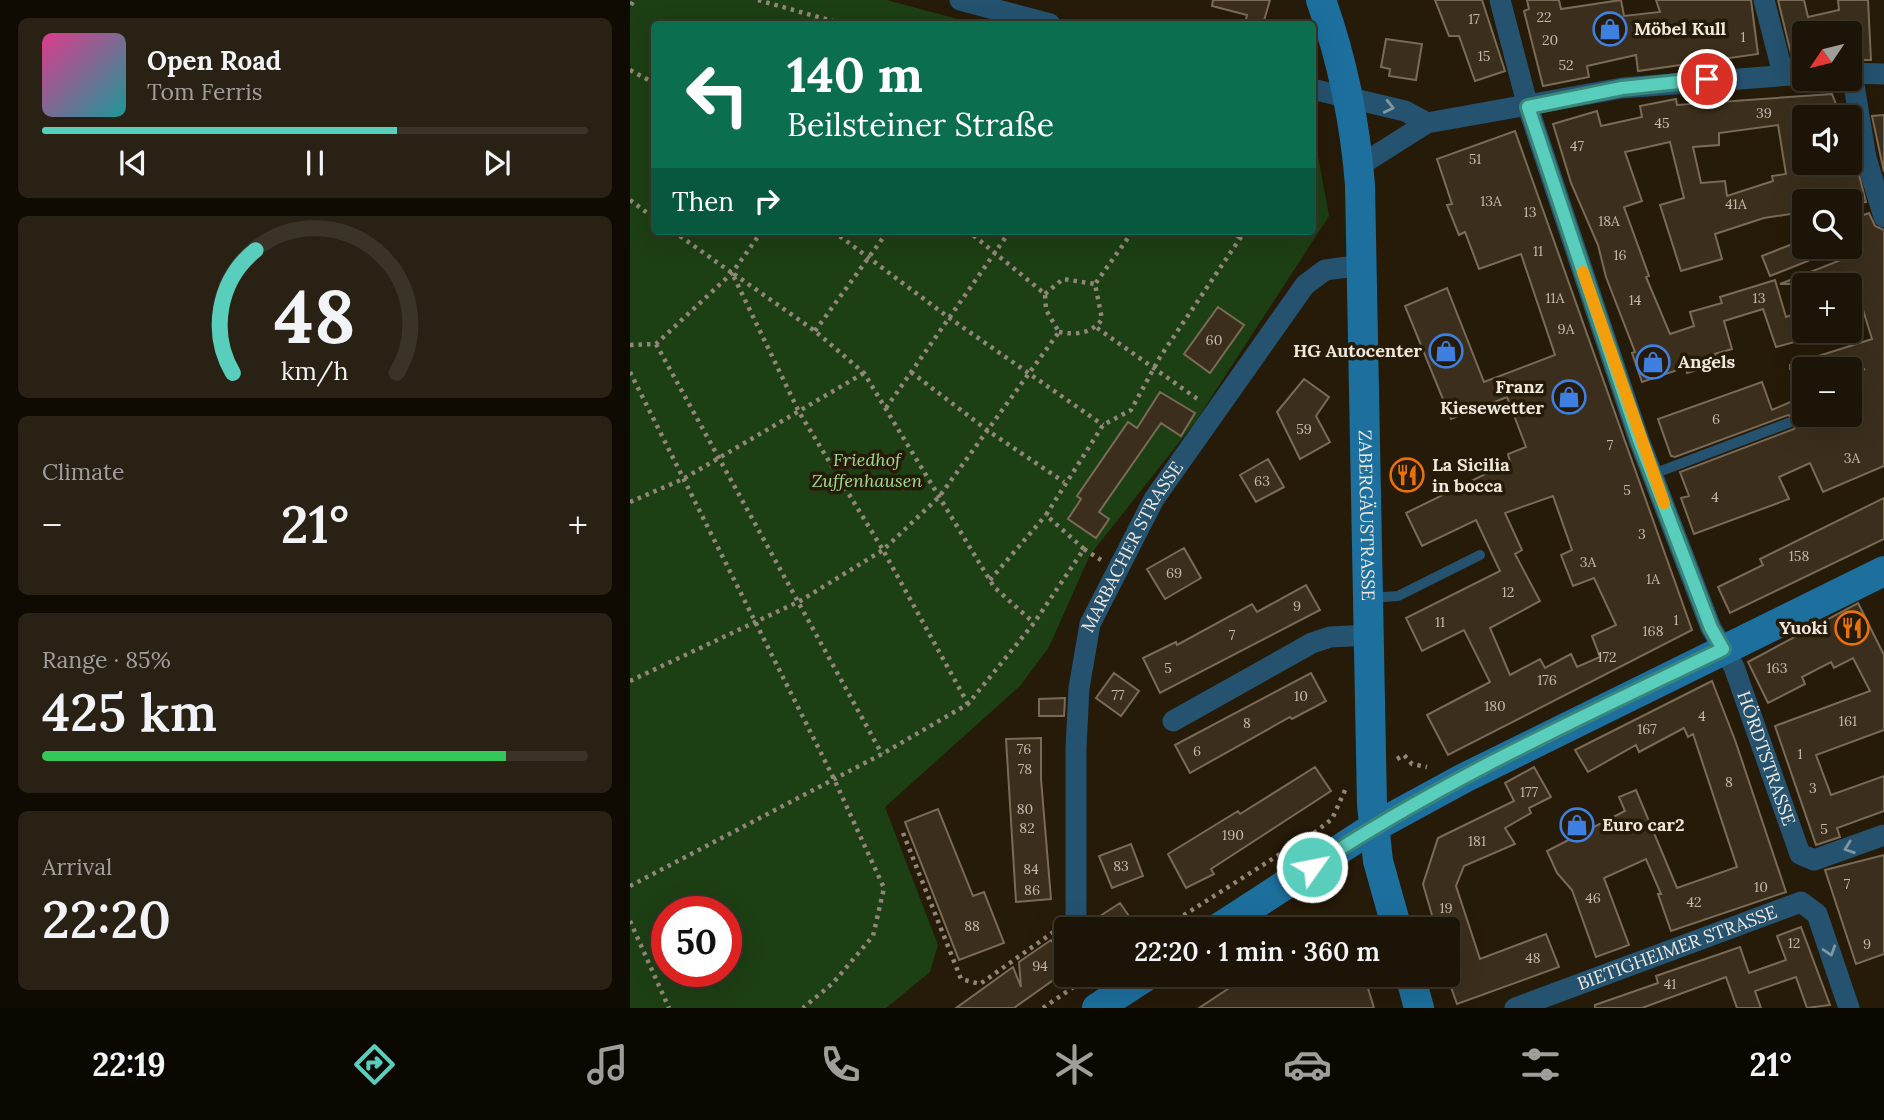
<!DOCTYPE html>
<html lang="en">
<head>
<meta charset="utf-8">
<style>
  :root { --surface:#1c1406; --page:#292114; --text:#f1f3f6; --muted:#a09e9b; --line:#3a3328; --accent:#5acebc }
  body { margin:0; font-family:Lora,serif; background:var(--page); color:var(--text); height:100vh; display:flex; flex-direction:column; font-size:26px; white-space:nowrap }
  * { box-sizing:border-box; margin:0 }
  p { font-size:23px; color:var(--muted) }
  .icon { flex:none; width:38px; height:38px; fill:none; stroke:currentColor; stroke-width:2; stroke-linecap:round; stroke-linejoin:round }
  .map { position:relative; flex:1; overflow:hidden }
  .details { display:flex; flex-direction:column; gap:18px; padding:18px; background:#0f0b03; width:630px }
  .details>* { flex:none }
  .banner { position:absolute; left:21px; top:21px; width:665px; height:214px; border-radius:7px; box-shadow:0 7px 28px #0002,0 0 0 2px var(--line); background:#0b6e4f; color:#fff; overflow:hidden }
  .needle { width:46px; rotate:235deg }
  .buttons { position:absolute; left:1162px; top:21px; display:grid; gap:14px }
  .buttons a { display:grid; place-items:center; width:70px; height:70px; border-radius:7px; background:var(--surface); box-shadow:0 7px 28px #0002,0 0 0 2px var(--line); font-size:35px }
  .speed { position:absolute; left:21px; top:896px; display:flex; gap:14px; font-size:35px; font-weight:700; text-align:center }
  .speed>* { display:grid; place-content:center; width:91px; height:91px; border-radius:50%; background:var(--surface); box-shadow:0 7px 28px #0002,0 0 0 2px var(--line); line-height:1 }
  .speed .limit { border:10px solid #d22; background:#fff; color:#111 }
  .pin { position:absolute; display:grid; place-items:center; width:60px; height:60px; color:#fff; margin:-30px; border:4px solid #fff; border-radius:50%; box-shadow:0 2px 7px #0007 }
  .me { position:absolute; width:77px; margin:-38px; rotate:57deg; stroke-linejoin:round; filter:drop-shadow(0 0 5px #0008) }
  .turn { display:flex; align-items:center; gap:24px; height:147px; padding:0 21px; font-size:32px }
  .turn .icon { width:91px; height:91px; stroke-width:2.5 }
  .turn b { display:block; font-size:49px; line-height:60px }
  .then { display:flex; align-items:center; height:66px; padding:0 21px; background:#0003; gap:14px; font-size:26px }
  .big { font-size:52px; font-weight:600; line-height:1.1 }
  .details .widget { flex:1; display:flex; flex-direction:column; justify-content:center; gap:10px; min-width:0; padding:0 24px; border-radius:10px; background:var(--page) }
  .details .dial { align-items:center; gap:0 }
  .dial svg { height:182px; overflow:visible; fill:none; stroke:var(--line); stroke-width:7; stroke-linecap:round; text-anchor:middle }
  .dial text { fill:var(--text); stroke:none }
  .song { display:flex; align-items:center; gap:21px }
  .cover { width:84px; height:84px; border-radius:10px; background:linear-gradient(135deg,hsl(330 70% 55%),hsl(180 70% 35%)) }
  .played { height:7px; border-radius:4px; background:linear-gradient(90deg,var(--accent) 65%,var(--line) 65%) }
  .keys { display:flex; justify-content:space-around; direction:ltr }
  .heat { display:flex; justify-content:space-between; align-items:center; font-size:38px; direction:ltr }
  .charge { height:10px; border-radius:5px; background:linear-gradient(90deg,#34c759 85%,var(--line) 0) }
  .trip { position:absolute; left:424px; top:917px; width:406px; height:70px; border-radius:7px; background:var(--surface); box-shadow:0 7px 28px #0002,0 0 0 2px var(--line); font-weight:600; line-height:70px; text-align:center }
  .menu { display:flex; height:112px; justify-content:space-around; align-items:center; background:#0b0802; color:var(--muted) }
  .menu .icon { width:49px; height:49px }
  .menu .on { color:var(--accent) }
  .menu b { font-size:32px; color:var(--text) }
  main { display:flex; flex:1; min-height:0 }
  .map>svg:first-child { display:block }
</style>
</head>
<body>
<main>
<section class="details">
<div class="widget">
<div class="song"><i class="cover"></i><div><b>Open Road</b><p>Tom Ferris</p></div></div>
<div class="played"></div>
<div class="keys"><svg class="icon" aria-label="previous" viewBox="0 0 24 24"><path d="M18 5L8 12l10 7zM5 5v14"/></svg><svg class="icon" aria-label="pause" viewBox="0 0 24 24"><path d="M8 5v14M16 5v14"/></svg><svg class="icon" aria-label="next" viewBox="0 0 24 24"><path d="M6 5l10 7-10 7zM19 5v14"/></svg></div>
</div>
<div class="widget dial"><svg viewBox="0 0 100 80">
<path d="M14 69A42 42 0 1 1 86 69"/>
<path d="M14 69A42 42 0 0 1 24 15" stroke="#5acebc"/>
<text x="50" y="56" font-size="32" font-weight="700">48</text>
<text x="50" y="72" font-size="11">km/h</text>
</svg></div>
<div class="widget"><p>Climate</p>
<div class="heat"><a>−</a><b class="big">21°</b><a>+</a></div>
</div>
<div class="widget"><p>Range · 85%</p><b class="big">425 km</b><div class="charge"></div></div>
<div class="widget"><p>Arrival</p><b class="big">22:20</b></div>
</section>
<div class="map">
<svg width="1254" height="1008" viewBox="0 0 1254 1008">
  <rect width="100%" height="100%" fill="#261a08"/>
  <!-- green -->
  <path fill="#1d3f14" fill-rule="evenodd" d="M0,0H257L346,24H24V231H682L683,128L699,216L566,421L460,555L419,647L390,686L255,807L308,945L300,972L256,1008H0ZM37,912H96V971H37Z"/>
  <!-- building -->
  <path fill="#3b2e1c" stroke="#7a6b57" stroke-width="2" fill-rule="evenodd" d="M583,0H640L633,24H615L617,15L582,6Z
    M805,0H852L875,71L845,81L829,36H819Z
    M897,0H929L931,9L991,0L994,16L1030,12L1026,0H1121L1128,54L1008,71L1006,55L957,66L959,77L913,86L894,11L899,9Z
    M1148,0H1174L1178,17L1209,10L1208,0H1238L1241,60H1220V33H1174V61L1163,62Z
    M756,39L792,44L786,80L759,76L760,69L751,67Z
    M1202,94L1211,117H1174V163H1220V140L1236,202L1220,205V193L1181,199L1174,201V212L1134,218L1085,234L1092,259L1051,271L1030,205L1054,198L1040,142L995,152L1012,201L994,207L1019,276L1016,277L1040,334L1064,326L1060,312L1092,303L1090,297L1145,280L1156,317L1170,312L1179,338L1146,347L1133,309L1094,321L1102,349L1085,354L1088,364L1057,373L1056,367L1012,382L1002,353L1005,352L976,277L968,245L941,183L923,124L967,111L971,126L1012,117L1010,106L1046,99L1047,105ZM1148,125L1156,174L1142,176L1143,181L1097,196L1095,181L1071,183L1063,147L1089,145V133Z
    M1254,115V172L1242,116Z
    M885,131L1062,630L818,755L797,715L860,682L834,630L792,651L776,618L870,571L846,520L792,546L776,513L880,462L878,454L896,447L877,397L821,419L775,306L817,288L854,382L925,355L891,254L849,269L835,232L829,235L817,205L822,204L807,159ZM923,496L942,550L931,555L943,586L964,578L986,625L962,636L970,657L947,667L941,654L915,668L910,659L880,675L860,628L910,601L885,554L892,550L875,513Z
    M1239,213L1245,226L1254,230V466L1193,492L1180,463L1149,477L1159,499L1064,534L1051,498L1059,496L1050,472L1164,429L1169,420L1158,415L1045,457L1041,456L1028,419L1132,382L1142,410L1174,396V415H1220V376L1235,369H1160V365L1242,339L1225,284H1150L1216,258L1213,247H1220V220Z
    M1170,241L1178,261L1140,276L1132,256Z
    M588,307L614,325L580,373L554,354Z
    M674,379L699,397L686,416L700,442L670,459L647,412Z
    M530,392L565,413L551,436L531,423L469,512L479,519L466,538L438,519L451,499L447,496L498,422L507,428Z
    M638,459L654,487L626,502L610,475Z
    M1254,498V539L1100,613L1088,587L1133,565L1130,559Z
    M554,548L571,578L535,599L517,569Z
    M676,585L690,610L530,693L513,658L546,642L547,645L622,604L627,612Z
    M1228,603L1254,655V730L1186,755L1201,795L1254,776V811L1207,828L1210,837L1186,845L1145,726L1240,691L1223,658L1204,668L1201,662L1172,677L1175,684L1138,703L1118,662Z
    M484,673L509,691L491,716L466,698Z
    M681,673L696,701L662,719L660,717L560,773L545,745Z
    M1082,681L1105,740L1156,892L1041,931L1028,894H1031L1016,859L974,878L999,945L966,957L942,890L927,873L917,851L995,811L989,797L1006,790L1047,888L1107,867L1063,734L1058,737L1054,728L1009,752L1006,745L958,772L945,750Z
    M435,698L434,716H409V699Z
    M411,738V779L421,899L386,902L376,739Z
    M685,767L701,791L581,869L584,874L556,888L538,854L608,811L610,814Z
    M904,767L921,797L899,808L901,813L875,828L885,844L834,866L826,886L850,959L916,934L929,967L827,1004L817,976V929H806L793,884L808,838L884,801L875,783Z
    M308,809L343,896L354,892L374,943L329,960L275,822Z
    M501,844L513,876L482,888L469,856Z
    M1254,855V954L1226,964L1195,870Z
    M490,903L508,929H450Z
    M1171,927L1200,1005L1177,1008L1166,977L1125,991L1131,1008H1107L1096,977L1012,1008H965V1005L1028,983L1026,976L1110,947L1119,973L1156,960L1147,936Z
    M421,940L436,960V971L384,1008H326L383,967L391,987L389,962Z
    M619,975H734L744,1008H569Z"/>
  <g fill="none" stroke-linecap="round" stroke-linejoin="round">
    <!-- path -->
    <path stroke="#918678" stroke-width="4.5" stroke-dasharray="3.5 5" stroke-linecap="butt" d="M128,0L213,24
      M1,5L4,0
      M0,70L24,83
      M0,200L24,218
      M43,231L102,273L169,412L253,550L338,704
      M203,231L318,317L473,425
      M598,231L612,238
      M104,274L185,331L234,373L364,587L404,623
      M415,294L433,279L465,284
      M467,328L569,400
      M185,331L258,231
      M429,332C445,335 462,334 472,319L465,284L503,231
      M26,344L252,754
      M0,345L26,344L102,273L132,231
      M0,372L204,779L254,888L243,936L203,983L173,1008
      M281,372L357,430L434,482
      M256,408L380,231
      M0,502L53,479L234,373
      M454,549L471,560
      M360,580L416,515
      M0,681L170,601L253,550L309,497L429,332L416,310L415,294L338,231
      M767,759L774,755L782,764L797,767
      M273,833L331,979L350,984L432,926
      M684,833L702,819L716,788
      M0,886L252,754L338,704L404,623L454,549L416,515L473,425L501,410L530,357L615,231
      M0,921L39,1008
      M532,929L677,837
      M413,1008L461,975"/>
    <!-- lane -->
    <path stroke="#24526f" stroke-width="10" d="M1023,474L1161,422
      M740,598L768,596L850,555"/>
    <!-- street -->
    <g stroke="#24526f" stroke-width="21">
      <path d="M330,0L420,24"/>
      <path id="s1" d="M870,0L898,107L1009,440L1081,628L1104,667L1170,854L1184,860L1254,835"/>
      <path d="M1134,0L1153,74"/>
      <path d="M1220,73L1254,74"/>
      <path d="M1222,73L1236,158L1254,217"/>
      <path d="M682,89L775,111L797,123"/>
      <path d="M729,166L797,123L992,88L1174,74"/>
      <path d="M543,721L682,643L700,637L739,635"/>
      <path id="s2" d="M446,915V748L449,688L460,624L524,499L675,285L695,270L733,265"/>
      <path id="s3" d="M885,1008L1171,902L1187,914L1219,1008"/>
    </g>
    <!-- secondary -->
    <g stroke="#1d6f9d" stroke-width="30">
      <path id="s4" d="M691,0C712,59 725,122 730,185L742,805L748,861L767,929"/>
      <path d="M587,929L744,827L834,778L1254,571"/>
      <path d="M780,975L789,1008"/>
      <path d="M467,1008L518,975"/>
    </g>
  </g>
  <!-- one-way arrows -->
  <defs><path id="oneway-chevron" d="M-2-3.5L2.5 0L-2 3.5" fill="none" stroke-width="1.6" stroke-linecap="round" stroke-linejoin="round" transform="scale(1.75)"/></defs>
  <g stroke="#8096a0">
    <use href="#oneway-chevron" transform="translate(759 107) rotate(13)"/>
    <use href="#oneway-chevron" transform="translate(1219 848) rotate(160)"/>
    <use href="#oneway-chevron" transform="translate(1200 951) rotate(72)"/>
  </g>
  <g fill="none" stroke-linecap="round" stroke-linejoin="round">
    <defs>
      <path id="route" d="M682,867C811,781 954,716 1093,649L1081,628L1009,440L898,107L992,88L1077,79"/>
    </defs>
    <!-- route casing -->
    <use href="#route" stroke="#3a867a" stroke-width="18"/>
    <!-- route -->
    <use href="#route" stroke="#5acebc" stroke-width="12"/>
    <!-- slow -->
    <path stroke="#f59e0b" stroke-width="12" d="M953,272L1034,503"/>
  </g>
  <!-- icons -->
  <defs>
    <symbol id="shop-ring" viewBox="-11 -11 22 22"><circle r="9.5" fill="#261a08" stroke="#3f7fe0" stroke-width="1.5"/><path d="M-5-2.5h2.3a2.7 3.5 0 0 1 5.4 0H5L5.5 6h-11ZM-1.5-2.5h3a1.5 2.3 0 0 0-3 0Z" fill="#3f7fe0"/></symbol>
    <symbol id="restaurant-ring" viewBox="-11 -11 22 22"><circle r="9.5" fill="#261a08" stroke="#e8710a" stroke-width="1.5"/><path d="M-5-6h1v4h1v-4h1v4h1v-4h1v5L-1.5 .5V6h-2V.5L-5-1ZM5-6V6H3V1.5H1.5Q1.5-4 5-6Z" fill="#e8710a"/></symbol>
  </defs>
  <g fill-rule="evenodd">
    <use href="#shop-ring" x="961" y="10" width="38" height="38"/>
    <use href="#shop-ring" x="797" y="332" width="38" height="38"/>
    <use href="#shop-ring" x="1004" y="343" width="38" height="38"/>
    <use href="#shop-ring" x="920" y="378" width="38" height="38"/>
    <use href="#restaurant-ring" x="758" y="456" width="38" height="38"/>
    <use href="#restaurant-ring" x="1203" y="609" width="38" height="38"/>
    <use href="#shop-ring" x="928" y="806" width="38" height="38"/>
  </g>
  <g text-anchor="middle" stroke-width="7" stroke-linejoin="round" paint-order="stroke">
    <!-- number labels -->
    <g font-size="14" fill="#c4baad">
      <text x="914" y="22">22</text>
      <text x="844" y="24">17</text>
      <text x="1113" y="42">1</text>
      <text x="920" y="45">20</text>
      <text x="854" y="61">15</text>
      <text x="936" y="70">52</text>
      <text x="1134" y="118">39</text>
      <text x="1032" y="128">45</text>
      <text x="947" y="151">47</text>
      <text x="845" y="164">51</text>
      <text x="861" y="206">13A</text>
      <text x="1106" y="209">41A</text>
      <text x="900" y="217">13</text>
      <text x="979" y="226">18A</text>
      <text x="908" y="256">11</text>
      <text x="990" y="260">16</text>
      <text x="925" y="303">11A</text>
      <text x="1129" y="303">13</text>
      <text x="1005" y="305">14</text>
      <text x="936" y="334">9A</text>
      <text x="584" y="345">60</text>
      <text x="1086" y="424">6</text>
      <text x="674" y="434">59</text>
      <text x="980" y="450">7</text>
      <text x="1222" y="463">3A</text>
      <text x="632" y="486">63</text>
      <text x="997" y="495">5</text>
      <text x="1085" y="502">4</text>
      <text x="1012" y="539">3</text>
      <text x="1169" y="561">158</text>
      <text x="958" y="567">3A</text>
      <text x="544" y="578">69</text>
      <text x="1023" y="584">1A</text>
      <text x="878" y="597">12</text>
      <text x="667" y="611">9</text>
      <text x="1046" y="625">1</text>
      <text x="810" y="627">11</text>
      <text x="1023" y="636">168</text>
      <text x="602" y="640">7</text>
      <text x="977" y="662">172</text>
      <text x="538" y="673">5</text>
      <text x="1147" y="673">163</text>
      <text x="917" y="685">176</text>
      <text x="488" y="700">77</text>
      <text x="671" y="701">10</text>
      <text x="865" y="711">180</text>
      <text x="1072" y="721">4</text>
      <text x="1218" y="726">161</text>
      <text x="617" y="728">8</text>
      <text x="1017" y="734">167</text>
      <text x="394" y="754">76</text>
      <text x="567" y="756">6</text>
      <text x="1170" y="759">1</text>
      <text x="395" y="774">78</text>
      <text x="1099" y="787">8</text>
      <text x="1183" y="793">3</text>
      <text x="899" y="797">177</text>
      <text x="395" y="814">80</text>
      <text x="397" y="833">82</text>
      <text x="1194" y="834">5</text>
      <text x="603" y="840">190</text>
      <text x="847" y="846">181</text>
      <text x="491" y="871">83</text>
      <text x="401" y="874">84</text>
      <text x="1217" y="889">7</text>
      <text x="1131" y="892">10</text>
      <text x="402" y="895">86</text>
      <text x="963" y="903">46</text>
      <text x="1064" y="907">42</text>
      <text x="816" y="913">19</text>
      <text x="342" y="931">88</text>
      <text x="1164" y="948">12</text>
      <text x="1237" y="949">9</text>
      <text x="903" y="963">48</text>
      <text x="410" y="971">94</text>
      <text x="1040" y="989">41</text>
    </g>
    <!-- poi labels -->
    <g font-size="18" font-weight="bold" fill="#f1e8dd" stroke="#261a08" text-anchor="start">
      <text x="1004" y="35">Möbel Kull</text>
      <text x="792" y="357" text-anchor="end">HG Autocenter</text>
      <text x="1048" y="368">Angels</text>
      <text x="914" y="393" text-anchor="end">Franz<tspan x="914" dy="21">Kiesewetter</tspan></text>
      <text x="802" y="471">La Sicilia<tspan x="802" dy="21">in bocca</tspan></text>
      <text x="1198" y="634" text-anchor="end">Yuoki</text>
      <text x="972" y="831">Euro car2</text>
    </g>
    <!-- park labels -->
    <g font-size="18" font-style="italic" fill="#9edd8e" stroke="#261a08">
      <text x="237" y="466">Friedhof<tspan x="237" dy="21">Zuffenhausen</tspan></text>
    </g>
    <!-- street labels -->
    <g font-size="18" fill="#f1e8dd" stroke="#261a08">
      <text dy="6" stroke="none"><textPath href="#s4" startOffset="520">ZABERGÄUSTRASSE</textPath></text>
      <text dy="6" stroke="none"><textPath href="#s2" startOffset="380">MARBACHER STRASSE</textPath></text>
      <text dy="6" stroke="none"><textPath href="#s1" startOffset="805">HÖRDTSTRASSE</textPath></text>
      <text dy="6" stroke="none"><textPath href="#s3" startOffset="173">BIETIGHEIMER STRASSE</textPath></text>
    </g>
  </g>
</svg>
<div class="buttons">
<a><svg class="needle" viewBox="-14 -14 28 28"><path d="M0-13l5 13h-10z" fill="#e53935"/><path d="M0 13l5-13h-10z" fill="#a09e9b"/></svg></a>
<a><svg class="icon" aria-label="sound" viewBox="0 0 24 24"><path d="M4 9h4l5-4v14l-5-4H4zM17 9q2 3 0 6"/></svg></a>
<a><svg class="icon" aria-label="search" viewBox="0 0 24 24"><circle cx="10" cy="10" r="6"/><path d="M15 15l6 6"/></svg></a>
<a>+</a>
<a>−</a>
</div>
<div class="speed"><div class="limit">50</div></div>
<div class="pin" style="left:1077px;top:79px;background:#d93025"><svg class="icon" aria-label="arrive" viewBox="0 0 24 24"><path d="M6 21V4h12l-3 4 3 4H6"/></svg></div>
<svg class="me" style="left:682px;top:867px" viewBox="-20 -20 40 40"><circle r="17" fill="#5acebc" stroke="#fff" stroke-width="3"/><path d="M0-11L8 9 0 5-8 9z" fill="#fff"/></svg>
<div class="trip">22:20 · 1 min · 360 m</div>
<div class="banner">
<div class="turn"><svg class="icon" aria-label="left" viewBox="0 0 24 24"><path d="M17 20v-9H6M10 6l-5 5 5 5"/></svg><div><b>140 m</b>Beilsteiner Straße</div></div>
<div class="then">Then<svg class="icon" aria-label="right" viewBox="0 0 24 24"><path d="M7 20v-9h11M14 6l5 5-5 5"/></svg></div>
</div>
</div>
</main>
<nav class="menu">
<b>22:19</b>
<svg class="icon on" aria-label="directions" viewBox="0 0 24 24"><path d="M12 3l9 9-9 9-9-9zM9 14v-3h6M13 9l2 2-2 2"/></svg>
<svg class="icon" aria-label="music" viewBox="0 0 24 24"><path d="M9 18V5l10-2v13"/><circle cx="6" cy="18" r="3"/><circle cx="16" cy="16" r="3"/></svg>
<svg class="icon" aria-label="phone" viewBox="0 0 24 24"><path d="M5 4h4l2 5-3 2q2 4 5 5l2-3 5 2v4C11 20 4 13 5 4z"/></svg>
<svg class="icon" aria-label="climate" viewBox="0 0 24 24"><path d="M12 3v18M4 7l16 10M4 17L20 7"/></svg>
<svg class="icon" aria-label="car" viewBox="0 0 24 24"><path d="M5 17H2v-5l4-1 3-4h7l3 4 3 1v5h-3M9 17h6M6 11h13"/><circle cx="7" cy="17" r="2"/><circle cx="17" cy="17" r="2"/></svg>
<svg class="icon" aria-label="filters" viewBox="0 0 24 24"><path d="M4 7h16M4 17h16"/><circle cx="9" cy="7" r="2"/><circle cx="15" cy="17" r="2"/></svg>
<b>21°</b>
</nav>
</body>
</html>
